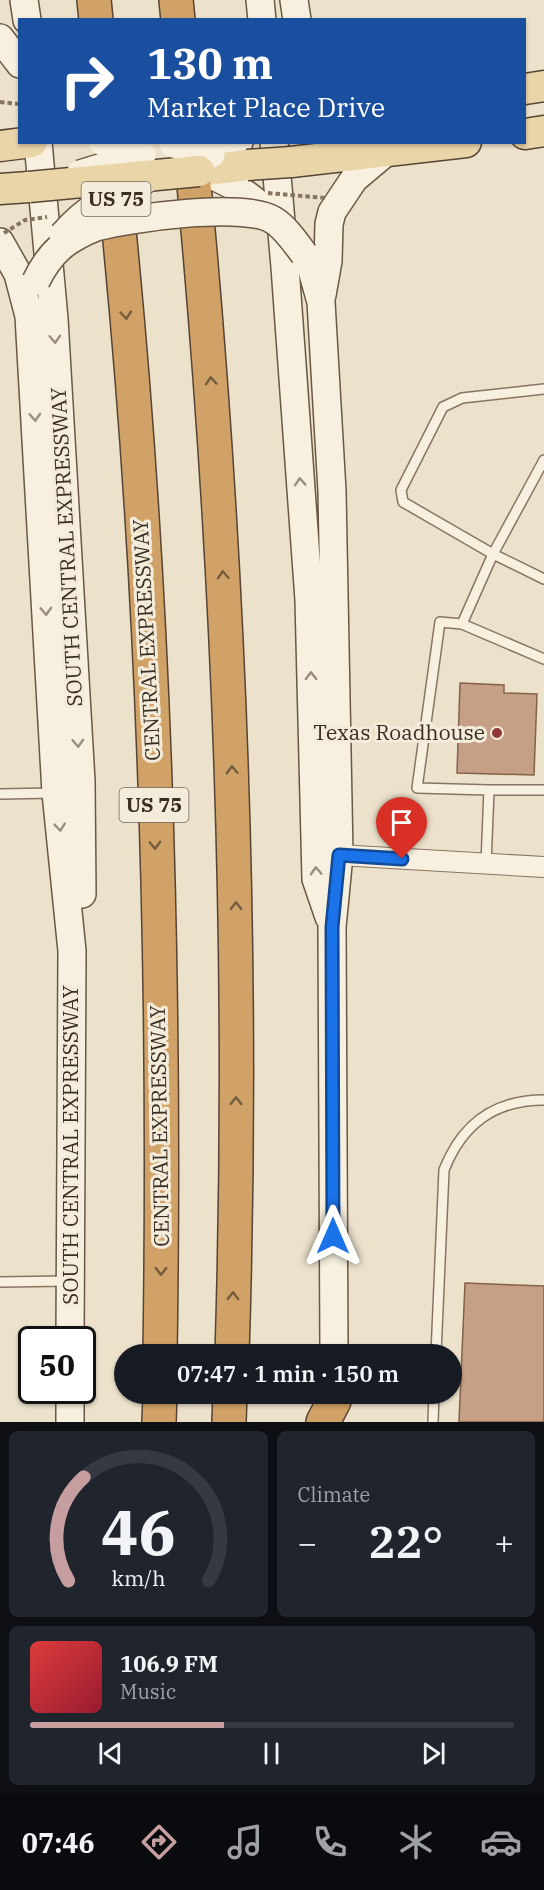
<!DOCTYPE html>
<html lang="en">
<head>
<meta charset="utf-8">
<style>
  :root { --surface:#171b24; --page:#20242c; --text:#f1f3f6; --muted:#9ea1a6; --line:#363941; --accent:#c69ea0 }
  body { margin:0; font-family:"IBM Plex Serif",serif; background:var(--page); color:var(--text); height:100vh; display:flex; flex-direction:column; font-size:22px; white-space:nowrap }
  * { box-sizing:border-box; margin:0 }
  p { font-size:20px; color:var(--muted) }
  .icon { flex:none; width:33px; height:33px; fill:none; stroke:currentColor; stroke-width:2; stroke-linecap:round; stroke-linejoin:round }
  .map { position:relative; height:1422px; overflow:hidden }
  .drawer { display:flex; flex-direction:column; gap:9px; padding:9px; background:#0d0f14; flex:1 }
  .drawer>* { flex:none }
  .hud { position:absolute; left:18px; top:18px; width:508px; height:126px; border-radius:0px; box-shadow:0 2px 4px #0004; background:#1a4fa0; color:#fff; overflow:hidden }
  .speed { position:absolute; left:18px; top:1326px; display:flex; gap:12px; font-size:30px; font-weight:700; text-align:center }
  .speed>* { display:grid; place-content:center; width:78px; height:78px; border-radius:50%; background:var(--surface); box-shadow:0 2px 4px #0004; line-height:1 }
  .speed .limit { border:3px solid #111; border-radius:9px; background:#fff; color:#111 }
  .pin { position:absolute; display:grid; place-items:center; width:51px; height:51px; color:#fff; margin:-62px -26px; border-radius:50% 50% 50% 0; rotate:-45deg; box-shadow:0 0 6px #0007 }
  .pin .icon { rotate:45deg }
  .me { position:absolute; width:66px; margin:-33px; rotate:0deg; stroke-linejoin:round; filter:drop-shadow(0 0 4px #0008) }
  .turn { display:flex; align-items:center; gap:21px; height:126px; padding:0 30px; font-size:27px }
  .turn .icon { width:78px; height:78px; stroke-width:2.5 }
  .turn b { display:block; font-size:42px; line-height:51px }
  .big { font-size:45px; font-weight:600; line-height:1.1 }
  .drawer .tile { flex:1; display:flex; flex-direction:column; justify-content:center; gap:9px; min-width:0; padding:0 21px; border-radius:9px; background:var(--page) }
  .drawer .dial { align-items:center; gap:0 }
  .dial svg { height:156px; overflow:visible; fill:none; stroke:var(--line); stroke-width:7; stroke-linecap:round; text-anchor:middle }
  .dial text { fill:var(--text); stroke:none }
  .song { display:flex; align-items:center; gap:18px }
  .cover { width:72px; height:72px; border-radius:9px; background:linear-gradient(135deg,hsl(0 70% 55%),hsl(350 70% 35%)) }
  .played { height:6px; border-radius:3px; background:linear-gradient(90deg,var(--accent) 40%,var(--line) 40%) }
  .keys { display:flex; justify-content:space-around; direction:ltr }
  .heat { display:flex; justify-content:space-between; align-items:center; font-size:33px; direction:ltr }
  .drawer .tiles { flex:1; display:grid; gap:9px; grid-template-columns:1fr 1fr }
  .tile:last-child { grid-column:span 2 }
  .trip { position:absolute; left:114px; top:1344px; width:348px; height:60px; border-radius:30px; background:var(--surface); box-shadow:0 2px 4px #0004; font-weight:600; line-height:60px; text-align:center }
  .dock { display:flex; height:96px; justify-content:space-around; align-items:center; background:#090b0e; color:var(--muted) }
  .dock .icon { width:42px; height:42px }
  .dock .selected { color:var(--accent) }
  .dock b { font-size:27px; color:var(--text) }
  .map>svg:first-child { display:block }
</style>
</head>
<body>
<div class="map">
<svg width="544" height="1422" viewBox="0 0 544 1422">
  <rect width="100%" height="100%" fill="#ece2cc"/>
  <!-- building -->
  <path fill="#c6a086" stroke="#846149" stroke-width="1.5" d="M460,683L504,685V693L537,694L534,775L457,773Z
    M465,1283L544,1286V1422H459Z"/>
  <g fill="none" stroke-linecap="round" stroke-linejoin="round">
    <defs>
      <path id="service" d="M544,389L462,398L443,407L401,490L403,502L493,554L544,460
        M462,624L544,659
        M489,790H544
        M0,794L54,793
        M486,864L489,790L417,788L440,622L462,624L493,554L544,579
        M0,1282L67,1281
        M436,1354L444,1170C462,1124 494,1100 544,1100
        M433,1422L434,1394"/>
      <path id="minor" d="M339,855L544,867"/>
      <path id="secondary" d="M24,0L27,20
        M260,0L262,20
        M294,0L297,20
        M0,38L20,64
        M38,142L54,319L81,781L82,894
        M274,142L285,267L309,600L316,879L329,917
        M211,154L239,142
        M199,171C228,180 254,197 274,220
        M0,242L18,274L29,316L56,793L72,951L70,1340
        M304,254L312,270L321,302L332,491L339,855L332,927L334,1354
        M322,295L328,261L329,224L332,212L354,179L385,153
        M70,1422V1390"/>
      <path id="primary" d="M525,89L544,86
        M525,134L544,131
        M0,146L32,142
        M291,162L466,142
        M199,171L247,165
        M0,189L29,187"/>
      <path id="motorway" d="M94,0L96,20
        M176,0L178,20
        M190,143C229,546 245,950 232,1354
        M115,191C155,576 166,967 160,1354
        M159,1422L160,1394
        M229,1422L230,1394
        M323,1422L334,1401"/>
    </defs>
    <!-- service casing -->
    <use href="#service" stroke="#877561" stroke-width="12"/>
    <!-- minor casing -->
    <use href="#minor" stroke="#877561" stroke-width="22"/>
    <!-- secondary casing -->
    <use href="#secondary" stroke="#6a5744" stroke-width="30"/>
    <!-- primary casing -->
    <use href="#primary" stroke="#564435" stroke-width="33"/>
    <!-- motorway casing -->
    <use href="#motorway" stroke="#564435" stroke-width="36"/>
    <!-- path -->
    <path stroke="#877561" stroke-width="4" stroke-dasharray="4.5 3" stroke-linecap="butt" d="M0,102L20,104"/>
    <!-- service -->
    <use href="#service" stroke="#f7f0df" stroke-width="9"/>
    <!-- minor -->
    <use href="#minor" stroke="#f7f0df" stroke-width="20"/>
    <!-- secondary -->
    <use href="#secondary" stroke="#f7f0df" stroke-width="27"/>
    <!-- primary -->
    <use href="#primary" stroke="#ead5a9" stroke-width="30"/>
    <!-- motorway -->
    <use href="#motorway" stroke="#d1a267" stroke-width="33"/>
    <defs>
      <path id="secondary-bridge" d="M103,142L142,155
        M173,144L211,154
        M80,174L142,155
        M63,235C86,208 114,193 147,179
        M36,281C50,252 66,239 96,227C130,218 244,202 273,220C285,227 295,242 304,254"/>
      <path id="primary-bridge" d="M247,165L291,162
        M29,187L199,171"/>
    </defs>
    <!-- secondary-bridge casing -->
    <use href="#secondary-bridge" stroke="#6a5744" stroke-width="30" stroke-linecap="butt"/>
    <!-- primary-bridge casing -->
    <use href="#primary-bridge" stroke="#564435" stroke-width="33" stroke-linecap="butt"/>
    <!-- path-bridge -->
    <path stroke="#877561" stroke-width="4" stroke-dasharray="4.5 3" stroke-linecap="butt" d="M268,193L325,198
      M4,233L25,220L47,217"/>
    <!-- secondary-bridge -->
    <use href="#secondary-bridge" stroke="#f7f0df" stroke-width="27"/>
    <!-- primary-bridge -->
    <use href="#primary-bridge" stroke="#ead5a9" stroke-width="30"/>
  </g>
  <!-- one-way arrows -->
  <defs><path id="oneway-chevron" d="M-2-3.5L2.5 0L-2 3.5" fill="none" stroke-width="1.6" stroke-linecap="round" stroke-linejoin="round" transform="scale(1.5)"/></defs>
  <g stroke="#765c3e">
    <use href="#oneway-chevron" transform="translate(126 315) rotate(85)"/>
    <use href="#oneway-chevron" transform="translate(211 381) rotate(-94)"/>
    <use href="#oneway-chevron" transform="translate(223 575) rotate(-93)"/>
    <use href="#oneway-chevron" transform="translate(232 770) rotate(-92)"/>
    <use href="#oneway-chevron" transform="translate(155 845) rotate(88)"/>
    <use href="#oneway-chevron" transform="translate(236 906) rotate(-91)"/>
    <use href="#oneway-chevron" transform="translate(236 1101) rotate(-89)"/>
    <use href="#oneway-chevron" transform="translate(161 1271) rotate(91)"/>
    <use href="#oneway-chevron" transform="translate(233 1296) rotate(-89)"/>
  </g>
  <g stroke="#988f81">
    <use href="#oneway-chevron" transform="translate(55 339) rotate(87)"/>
    <use href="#oneway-chevron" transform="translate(35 417) rotate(87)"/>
    <use href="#oneway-chevron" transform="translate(300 482) rotate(-94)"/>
    <use href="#oneway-chevron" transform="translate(46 611) rotate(87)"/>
    <use href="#oneway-chevron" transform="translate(311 676) rotate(-91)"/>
    <use href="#oneway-chevron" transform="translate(78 743) rotate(87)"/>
    <use href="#oneway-chevron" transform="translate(60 827) rotate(84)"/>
    <use href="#oneway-chevron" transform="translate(316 871) rotate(-93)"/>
  </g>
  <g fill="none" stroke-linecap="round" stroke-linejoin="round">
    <defs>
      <path id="route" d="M333,1236L332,927L339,855L402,859"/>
    </defs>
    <!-- route casing -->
    <use href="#route" stroke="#114b97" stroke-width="15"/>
    <!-- route -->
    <use href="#route" stroke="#1a73e8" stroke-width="10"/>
  </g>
  <!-- markers -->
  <circle fill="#913737" stroke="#f4ecdb" stroke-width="2" cx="497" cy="733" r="6"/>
  <g text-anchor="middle" stroke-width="6" stroke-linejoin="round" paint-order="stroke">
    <!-- shield labels -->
    <g fill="#f4ecdb" stroke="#72675a" stroke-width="1.5">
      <rect x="81.5" y="182" width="69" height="34" rx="4.5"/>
      <rect x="119.5" y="788" width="69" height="34" rx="4.5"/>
    </g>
    <g font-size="20" font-weight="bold" fill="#3a2e23">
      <text x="116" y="206">US 75</text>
      <text x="154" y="812">US 75</text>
    </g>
    <!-- street labels -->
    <g font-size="21" fill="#3a2e23" stroke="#f4ecdb">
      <text transform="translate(67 547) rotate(-93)" y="7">SOUTH CENTRAL EXPRESSWAY</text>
      <text transform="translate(147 640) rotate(-93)" y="7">CENTRAL EXPRESSWAY</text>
      <text transform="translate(160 1126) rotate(-91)" y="7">CENTRAL EXPRESSWAY</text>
      <text transform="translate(71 1145) rotate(-90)" y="7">SOUTH CENTRAL EXPRESSWAY</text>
    </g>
    <!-- poi labels -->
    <g font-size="21" fill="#3a2e23" stroke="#f4ecdb" text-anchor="end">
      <text x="485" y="740">Texas Roadhouse</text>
    </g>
  </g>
</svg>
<div class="speed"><div class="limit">50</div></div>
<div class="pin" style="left:402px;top:859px;background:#d93025"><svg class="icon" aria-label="arrive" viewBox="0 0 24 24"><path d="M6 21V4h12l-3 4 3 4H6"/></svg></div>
<svg class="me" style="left:333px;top:1236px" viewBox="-20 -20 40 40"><path d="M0-17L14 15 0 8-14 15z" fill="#1a73e8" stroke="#fff" stroke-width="4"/></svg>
<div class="trip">07:47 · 1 min · 150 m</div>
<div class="hud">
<div class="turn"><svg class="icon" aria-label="right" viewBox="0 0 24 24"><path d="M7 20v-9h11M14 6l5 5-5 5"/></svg><div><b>130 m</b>Market Place Drive</div></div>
</div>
</div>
<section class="drawer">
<div class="tiles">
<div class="tile dial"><svg viewBox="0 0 100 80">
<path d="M14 69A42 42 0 1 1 86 69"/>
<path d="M14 69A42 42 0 0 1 22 16" stroke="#c69ea0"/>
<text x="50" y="56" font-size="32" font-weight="700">46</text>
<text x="50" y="72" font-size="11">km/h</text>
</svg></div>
<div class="tile"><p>Climate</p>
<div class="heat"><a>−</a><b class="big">22°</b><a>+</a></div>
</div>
<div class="tile">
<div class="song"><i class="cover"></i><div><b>106.9 FM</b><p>Music</p></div></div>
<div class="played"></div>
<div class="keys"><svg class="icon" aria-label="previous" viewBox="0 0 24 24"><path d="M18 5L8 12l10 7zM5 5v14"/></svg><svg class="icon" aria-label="pause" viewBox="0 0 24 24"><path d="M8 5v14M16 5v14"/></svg><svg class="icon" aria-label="next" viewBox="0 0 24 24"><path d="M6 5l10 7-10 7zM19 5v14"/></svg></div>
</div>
</div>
</section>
<nav class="dock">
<b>07:46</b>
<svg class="icon selected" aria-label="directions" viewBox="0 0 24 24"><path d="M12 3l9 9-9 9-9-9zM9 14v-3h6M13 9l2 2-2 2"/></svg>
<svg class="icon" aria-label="music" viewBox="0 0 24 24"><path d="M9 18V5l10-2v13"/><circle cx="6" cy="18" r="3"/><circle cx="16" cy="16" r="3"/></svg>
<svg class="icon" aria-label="phone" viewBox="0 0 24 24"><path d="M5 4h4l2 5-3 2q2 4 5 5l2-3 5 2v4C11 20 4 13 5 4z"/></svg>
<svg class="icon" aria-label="climate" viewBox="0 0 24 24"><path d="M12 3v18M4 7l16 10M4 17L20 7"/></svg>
<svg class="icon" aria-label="car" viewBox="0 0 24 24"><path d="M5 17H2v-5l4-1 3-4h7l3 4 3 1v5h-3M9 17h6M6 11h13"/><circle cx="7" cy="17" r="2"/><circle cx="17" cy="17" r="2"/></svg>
</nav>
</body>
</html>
